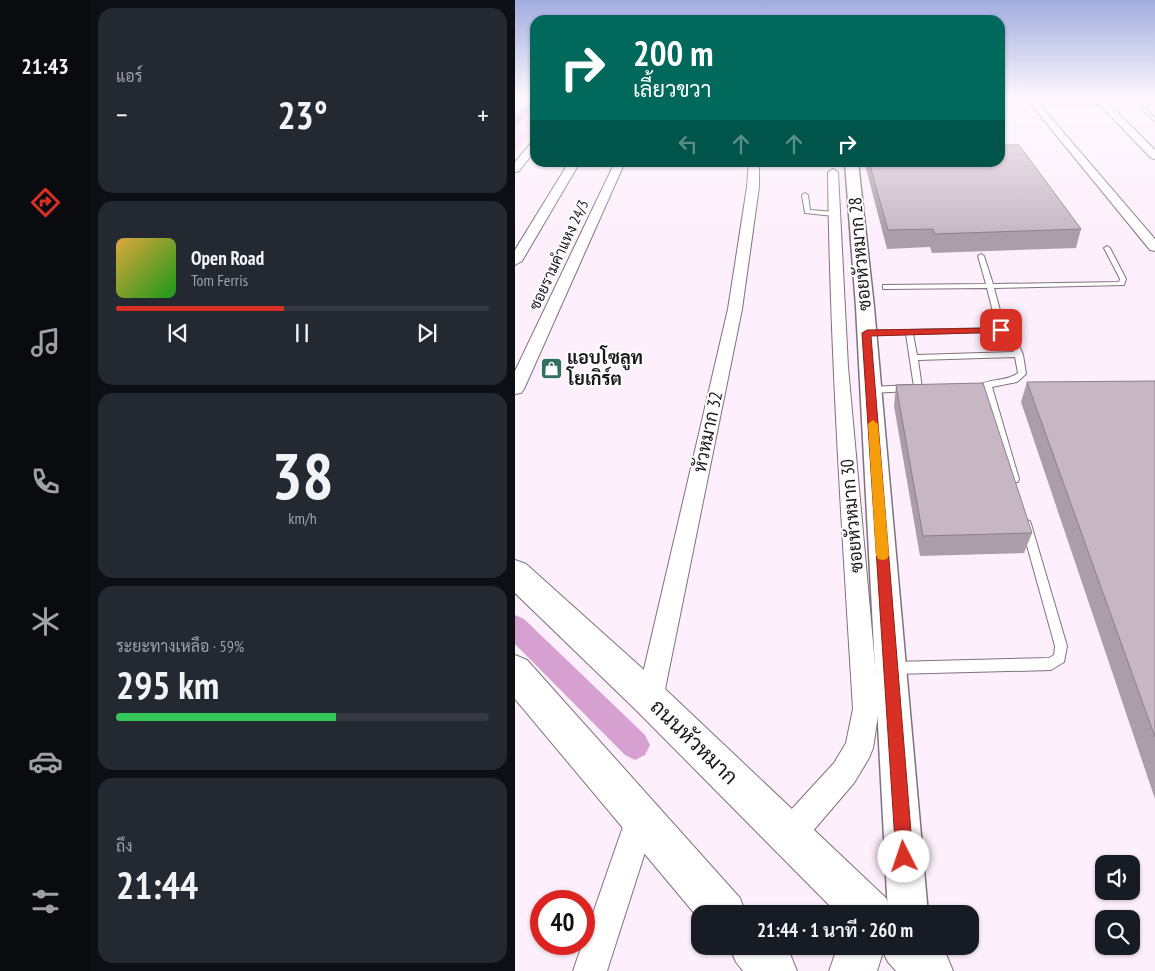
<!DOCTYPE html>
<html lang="th">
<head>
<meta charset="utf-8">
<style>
  :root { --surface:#171b24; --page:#242831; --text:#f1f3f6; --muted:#9ea1a6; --line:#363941; --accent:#d93025 }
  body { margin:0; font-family:"PT Sans Narrow",Sarabun,sans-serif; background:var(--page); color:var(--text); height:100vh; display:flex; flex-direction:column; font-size:19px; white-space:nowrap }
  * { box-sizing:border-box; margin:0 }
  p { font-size:16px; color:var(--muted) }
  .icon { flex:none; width:28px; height:28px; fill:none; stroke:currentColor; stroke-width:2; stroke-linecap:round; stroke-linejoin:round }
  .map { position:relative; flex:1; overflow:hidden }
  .panel { display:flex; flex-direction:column; gap:8px; padding:8px; background:#0d0f14; width:425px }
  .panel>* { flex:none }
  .guide { position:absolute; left:15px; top:15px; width:475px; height:152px; border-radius:15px; box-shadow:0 1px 4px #0004; background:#00695c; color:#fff; overflow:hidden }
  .buttons { position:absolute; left:580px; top:855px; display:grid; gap:10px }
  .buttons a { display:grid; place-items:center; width:45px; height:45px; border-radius:10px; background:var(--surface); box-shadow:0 1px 4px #0004; font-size:25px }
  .speed { position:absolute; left:15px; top:890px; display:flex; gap:10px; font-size:25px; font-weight:700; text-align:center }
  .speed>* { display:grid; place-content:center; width:65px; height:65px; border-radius:50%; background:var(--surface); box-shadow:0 1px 4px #0004; line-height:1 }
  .speed .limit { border:8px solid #d22; background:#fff; color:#111 }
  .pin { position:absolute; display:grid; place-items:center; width:42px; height:42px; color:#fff; margin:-21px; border-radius:10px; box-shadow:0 2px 8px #0006 }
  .me { position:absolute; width:55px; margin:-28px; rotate:356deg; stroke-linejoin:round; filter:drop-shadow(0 0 4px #0008) }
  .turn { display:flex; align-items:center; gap:18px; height:105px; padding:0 20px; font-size:22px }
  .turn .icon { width:65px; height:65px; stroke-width:2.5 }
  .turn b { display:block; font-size:35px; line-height:42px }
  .lanes { display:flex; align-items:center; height:48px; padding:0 20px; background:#0003; justify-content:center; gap:25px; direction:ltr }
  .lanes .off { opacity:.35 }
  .big { font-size:38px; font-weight:600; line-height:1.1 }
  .panel .tile { flex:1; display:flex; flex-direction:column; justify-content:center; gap:8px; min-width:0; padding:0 18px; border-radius:15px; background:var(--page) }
  .panel .dial { align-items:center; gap:0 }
  .dial b { font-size:65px; line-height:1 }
  .song { display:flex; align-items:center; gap:15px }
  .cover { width:60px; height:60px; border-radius:8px; background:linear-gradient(135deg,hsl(40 70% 55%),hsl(120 70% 35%)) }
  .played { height:5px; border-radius:2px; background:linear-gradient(90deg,var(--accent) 45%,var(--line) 45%) }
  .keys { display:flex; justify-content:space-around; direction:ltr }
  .heat { display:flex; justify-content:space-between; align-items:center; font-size:28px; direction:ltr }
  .charge { height:8px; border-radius:4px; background:linear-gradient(90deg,#34c759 59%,var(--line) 0) }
  .trip { position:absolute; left:176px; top:905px; width:288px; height:50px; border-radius:15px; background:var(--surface); box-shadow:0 1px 4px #0004; font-weight:600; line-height:50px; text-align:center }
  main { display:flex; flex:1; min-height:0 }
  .tabs { display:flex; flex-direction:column; width:90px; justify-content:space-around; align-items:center; background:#090b0e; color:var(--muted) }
  .tabs .icon { width:35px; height:35px }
  .tabs .on { color:var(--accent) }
  .tabs b { font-size:22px; color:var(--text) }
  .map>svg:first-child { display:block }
</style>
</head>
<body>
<main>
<nav class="tabs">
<b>21:43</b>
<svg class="icon on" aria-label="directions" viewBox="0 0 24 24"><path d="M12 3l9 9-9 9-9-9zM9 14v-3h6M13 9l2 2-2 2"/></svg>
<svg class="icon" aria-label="music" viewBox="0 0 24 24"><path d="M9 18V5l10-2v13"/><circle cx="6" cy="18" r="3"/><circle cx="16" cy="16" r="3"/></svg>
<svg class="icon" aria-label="phone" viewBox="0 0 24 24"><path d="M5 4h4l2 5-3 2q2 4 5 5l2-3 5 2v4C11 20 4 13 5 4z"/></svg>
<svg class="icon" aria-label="climate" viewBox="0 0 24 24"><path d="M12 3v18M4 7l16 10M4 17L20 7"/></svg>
<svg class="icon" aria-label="car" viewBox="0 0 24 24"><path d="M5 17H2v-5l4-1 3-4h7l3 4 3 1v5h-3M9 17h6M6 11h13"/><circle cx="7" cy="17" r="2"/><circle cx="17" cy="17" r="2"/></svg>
<svg class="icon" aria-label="filters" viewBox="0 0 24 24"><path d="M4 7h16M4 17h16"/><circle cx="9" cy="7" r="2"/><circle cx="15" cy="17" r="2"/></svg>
</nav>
<section class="panel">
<div class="tile"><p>แอร์</p>
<div class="heat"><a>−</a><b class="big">23°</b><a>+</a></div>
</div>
<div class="tile">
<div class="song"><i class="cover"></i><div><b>Open Road</b><p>Tom Ferris</p></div></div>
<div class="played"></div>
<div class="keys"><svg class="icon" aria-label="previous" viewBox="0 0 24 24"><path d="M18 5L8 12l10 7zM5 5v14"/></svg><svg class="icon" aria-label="pause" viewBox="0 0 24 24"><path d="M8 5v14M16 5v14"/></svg><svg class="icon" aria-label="next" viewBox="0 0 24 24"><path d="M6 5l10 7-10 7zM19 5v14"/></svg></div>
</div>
<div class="tile dial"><b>38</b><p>km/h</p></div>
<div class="tile"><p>ระยะทางเหลือ · 59%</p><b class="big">295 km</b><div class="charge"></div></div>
<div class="tile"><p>ถึง</p><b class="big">21:44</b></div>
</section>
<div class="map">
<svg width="640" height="971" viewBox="0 0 640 971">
  <rect width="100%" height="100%" fill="#fdf0fc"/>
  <!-- green -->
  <path fill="#fbd5f7" d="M0,97H20V130L0,154Z"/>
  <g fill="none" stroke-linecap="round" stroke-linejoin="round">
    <!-- canal -->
    <path fill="#d6a0d1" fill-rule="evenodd" d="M20,97V106L3,124L0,125V116L17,98Z
      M0,615L9,619L130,735L135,745L130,755L120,760L110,755L0,644Z"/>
    <defs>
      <path id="service" d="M613,97H618L640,118V121Z
        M172,162H177L178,165L173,166Z
        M290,193L293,195L295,210L319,212L322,214L319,216L290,213L287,195Z
        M592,246L595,248L611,279L609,285L479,288L490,329L499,336L503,343L508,355L511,374L502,382L477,387L504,479L503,482H495L494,479L469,388H464L463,386C474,378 491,382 503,373L500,357L403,360L407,388L406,390L403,391L399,388L395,391L356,393L352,390L356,387L395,385L399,387L391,334L352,335H349V331L482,328L472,288L371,289H368V285L471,284L463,256L466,254L469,256L478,284L604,282L605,279L589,248ZM484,332L493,340L499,352L402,355L398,334Z
        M511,520L515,521L516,524L552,646L549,662L536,670L379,674L375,672L373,668L375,664L379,662L534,658L539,655L540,646L506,524L507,521Z"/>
      <path id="minor" d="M510,97H587L640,150V159L636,158L584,104H524L640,239V251L635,250Z
        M20,142V151L4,171L0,172V162L16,143Z
        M54,162H65L7,261L0,265V250Z
        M100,162H110L9,389L6,393L0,394V371Z
        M234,162H244V187L227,309L148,699L144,708L135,712L126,708L122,699L213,309L232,187Z
        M318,169L323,172L333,367L364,709L358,748L354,758L339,783L285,846L274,850L263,846L259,835L263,824L319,763L331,743L338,709C327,530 315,351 313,172Z
        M126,803L137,807L141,818L92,971H58L111,818L115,807Z"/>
      <path id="tertiary" d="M330,162H343L359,307L413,914H373L341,307Z"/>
      <path id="secondary" d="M0,560L11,564L148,687L371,898L377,914H323L122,711L0,593Z
        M0,655L12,660L225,898L231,914H185V920L0,699Z
        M214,946H268L275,954L282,971H228L221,962Z
        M323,946H422L431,954L438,971H381L373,962L368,952L362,971H314Z"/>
    </defs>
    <!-- service casing -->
    <use href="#service" stroke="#80717e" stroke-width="2"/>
    <!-- minor casing -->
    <use href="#minor" stroke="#80717e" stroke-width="2"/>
    <!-- tertiary casing -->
    <use href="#tertiary" stroke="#80717e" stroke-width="3"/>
    <!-- secondary casing -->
    <use href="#secondary" stroke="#80717e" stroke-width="2"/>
    <!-- service -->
    <use href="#service" fill="#fff" fill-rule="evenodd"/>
    <!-- minor -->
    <use href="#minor" fill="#fff" fill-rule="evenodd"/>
    <!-- tertiary -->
    <use href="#tertiary" fill="#fff" fill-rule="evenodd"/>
    <!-- secondary -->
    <use href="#secondary" fill="#fff" fill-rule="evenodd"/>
  </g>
  <!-- wall -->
  <path fill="#ab9da9" d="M350,162H485L566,229L561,248L417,253L415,247L372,249L350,165Z
    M640,381V799L506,402L512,382Z
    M381,385L517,533L509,553L405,556L379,406Z"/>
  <!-- building -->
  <path fill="#c7b7c5" stroke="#8b808a" d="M485,145H504L566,229L420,234L418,229L373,230L354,162H485Z
    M640,381V737L512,382Z
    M468,383L517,533L408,536L381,385Z"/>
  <!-- sky -->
  <linearGradient id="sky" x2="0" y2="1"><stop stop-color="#a1acdf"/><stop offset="0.42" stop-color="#fef8fe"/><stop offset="1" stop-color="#fef8fe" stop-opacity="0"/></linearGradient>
  <rect width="640" height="233" fill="url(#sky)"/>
  <!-- route -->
  <path fill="#d93025" stroke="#8d1f18" d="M486,328L491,330L489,332L356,336L398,857L396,863L389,866L383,863L381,857L347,333L352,330Z"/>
  <!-- slow -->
  <path fill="#f59e0b" d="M358,420L363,424L374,555L372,559L368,560L363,559L361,555L353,424Z"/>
  <!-- icons -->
  <defs>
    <symbol id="shop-square" viewBox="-11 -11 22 22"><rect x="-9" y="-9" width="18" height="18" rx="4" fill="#31705e" stroke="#fff"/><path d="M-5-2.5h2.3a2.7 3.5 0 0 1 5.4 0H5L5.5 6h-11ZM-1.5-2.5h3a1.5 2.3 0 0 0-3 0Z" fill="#fff"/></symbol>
  </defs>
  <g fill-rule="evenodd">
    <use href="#shop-square" x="24" y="356" width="25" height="25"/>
  </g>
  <g text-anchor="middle" stroke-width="4" stroke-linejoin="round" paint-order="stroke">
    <!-- far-street labels -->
    <g font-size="15" fill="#1c171c" stroke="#fff">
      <text transform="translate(44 255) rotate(-65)" y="5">ซอยรามคำแหง 24/3</text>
    </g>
    <!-- street labels -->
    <g font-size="18" fill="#1c171c" stroke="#fff">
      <text transform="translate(345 254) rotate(-95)" y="6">ซอยหัวหมาก 28</text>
      <text transform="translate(193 432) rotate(-78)" y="6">หัวหมาก 32</text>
      <text transform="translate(337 516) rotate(-95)" y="6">ซอยหัวหมาก 30</text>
    </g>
    <!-- poi labels -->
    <g font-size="18" font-weight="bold" fill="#1c171c" stroke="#fff" text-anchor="start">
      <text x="52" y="364">แอบโซลูท<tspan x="52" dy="21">โยเกิร์ต</tspan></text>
    </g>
    <!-- near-street labels -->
    <g font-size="21" fill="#1c171c" stroke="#fff">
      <text transform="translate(179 742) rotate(44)" y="7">ถนนหัวหมาก</text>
    </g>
  </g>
</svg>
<div class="buttons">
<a><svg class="icon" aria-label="sound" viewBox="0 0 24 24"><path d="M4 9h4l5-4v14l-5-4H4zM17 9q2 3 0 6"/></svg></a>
<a><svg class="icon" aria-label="search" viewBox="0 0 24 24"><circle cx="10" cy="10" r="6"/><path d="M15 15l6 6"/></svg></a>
</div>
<div class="speed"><div class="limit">40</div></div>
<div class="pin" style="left:486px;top:330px;background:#d93025"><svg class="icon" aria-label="arrive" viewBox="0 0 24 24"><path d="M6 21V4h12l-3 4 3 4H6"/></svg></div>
<svg class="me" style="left:389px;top:857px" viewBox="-20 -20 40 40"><circle r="19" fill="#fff"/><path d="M0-13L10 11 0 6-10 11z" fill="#d93025"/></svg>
<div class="trip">21:44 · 1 นาที · 260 m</div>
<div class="guide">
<div class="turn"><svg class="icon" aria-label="right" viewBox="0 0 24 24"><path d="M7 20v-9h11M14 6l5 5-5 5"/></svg><div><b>200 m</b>เลี้ยวขวา</div></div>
<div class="lanes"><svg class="icon off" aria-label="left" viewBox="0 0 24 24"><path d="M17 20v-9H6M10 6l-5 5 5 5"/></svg><svg class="icon off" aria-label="ahead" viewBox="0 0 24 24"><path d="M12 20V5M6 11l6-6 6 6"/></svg><svg class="icon off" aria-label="ahead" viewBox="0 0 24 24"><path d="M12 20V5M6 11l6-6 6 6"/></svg><svg class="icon" aria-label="right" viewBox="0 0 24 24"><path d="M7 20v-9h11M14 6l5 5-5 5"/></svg></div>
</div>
</div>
</main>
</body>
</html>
